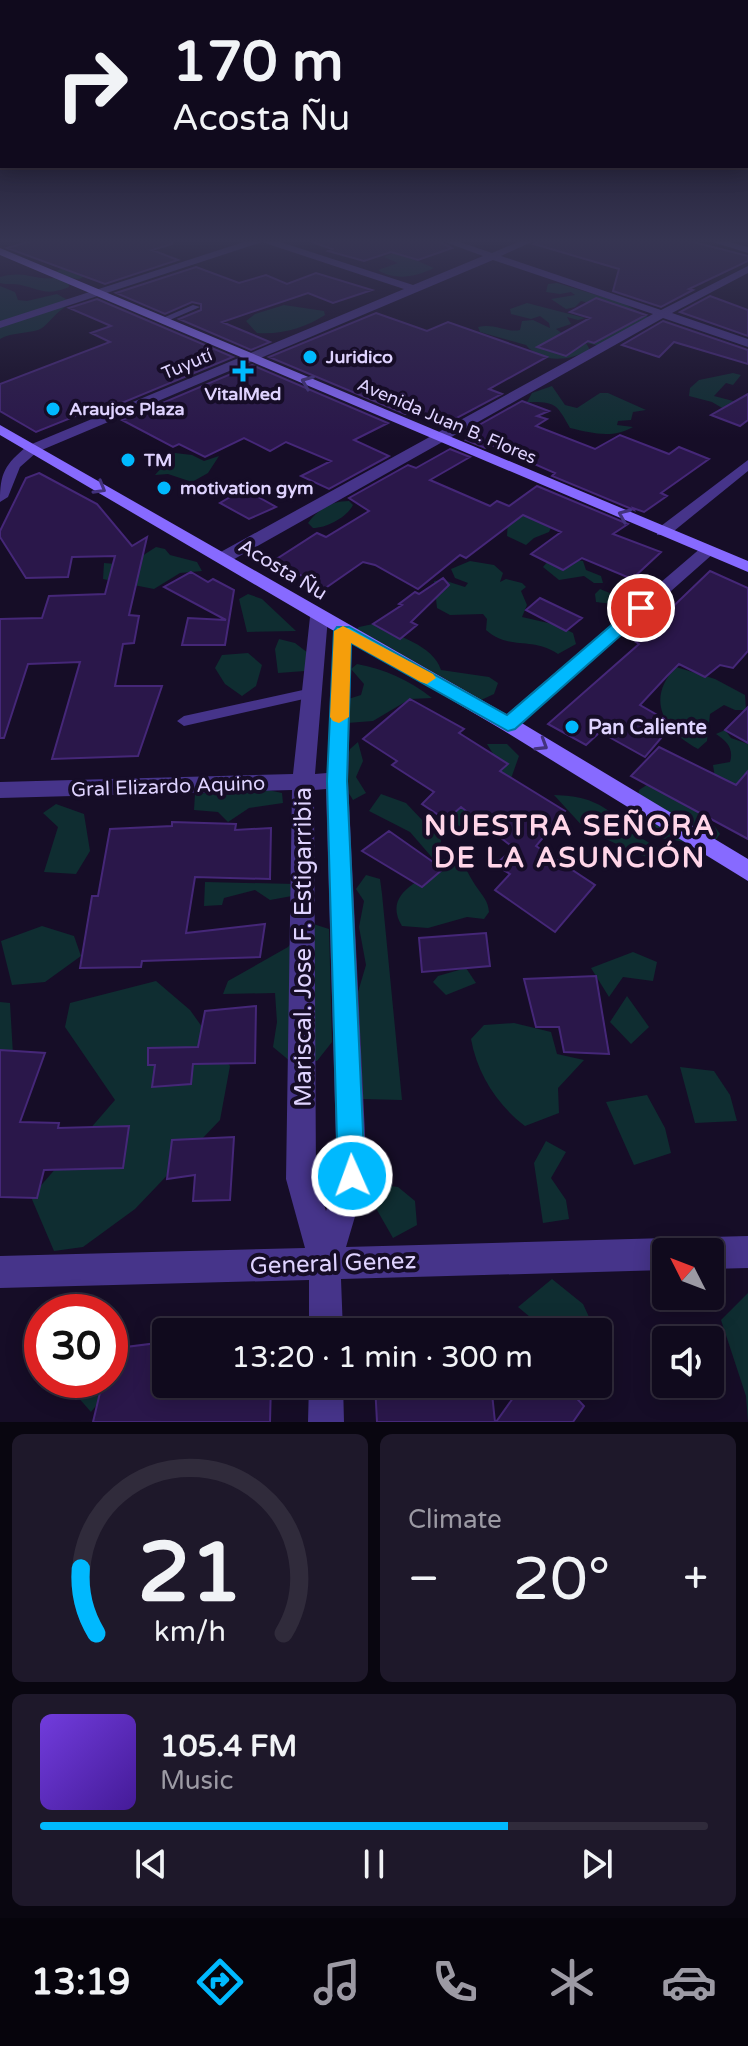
<!DOCTYPE html>
<html lang="en">
<head>
<meta charset="utf-8">
<style>
  :root { --surface:#100a1d; --page:#1e182a; --text:#f1f3f6; --muted:#9c9aa4; --line:#302b3b; --accent:#00b9fe }
  body { margin:0; font-family:"Varela Round",sans-serif; background:var(--page); color:var(--text); height:100vh; display:flex; flex-direction:column; font-size:30px; white-space:nowrap }
  * { box-sizing:border-box; margin:0 }
  p { font-size:26px; color:var(--muted) }
  .icon { flex:none; width:44px; height:44px; fill:none; stroke:currentColor; stroke-width:2; stroke-linecap:round; stroke-linejoin:round }
  .map { position:relative; height:1422px; overflow:hidden }
  .panel { display:flex; flex-direction:column; gap:12px; padding:12px; background:#090610; flex:1 }
  .panel>* { flex:none }
  .top-card { position:absolute; left:0px; top:0px; width:748px; height:168px; box-shadow:0 4px 20px #0003,0 0 0 2px var(--line); background:#100a1d; color:var(--text); overflow:hidden }
  .needle { width:52px; rotate:312deg }
  .buttons { position:absolute; left:652px; top:1238px; display:grid; gap:16px }
  .buttons a { display:grid; place-items:center; width:72px; height:72px; border-radius:8px; background:var(--surface); box-shadow:0 4px 20px #0003,0 0 0 2px var(--line); font-size:40px }
  .speed { position:absolute; left:24px; top:1294px; display:flex; gap:16px; font-size:40px; font-weight:700; text-align:center }
  .speed>* { display:grid; place-content:center; width:104px; height:104px; border-radius:50%; background:var(--surface); box-shadow:0 4px 20px #0003,0 0 0 2px var(--line); line-height:1 }
  .speed .limit { border:12px solid #d22; background:#fff; color:#111 }
  .pin { position:absolute; display:grid; place-items:center; width:68px; height:68px; color:#fff; margin:-34px; border:4px solid #fff; border-radius:50%; box-shadow:0 2px 8px #0007 }
  .me { position:absolute; width:88px; margin:-44px; rotate:358deg; stroke-linejoin:round; filter:drop-shadow(0 0 6px #0008) }
  .turn { display:flex; align-items:center; gap:28px; height:168px; padding:0 40px; font-size:36px }
  .turn .icon { width:104px; height:104px; stroke-width:2.5 }
  .turn b { display:block; font-size:56px; line-height:68px }
  .big { font-size:60px; font-weight:600; line-height:1.1 }
  .panel .widget { flex:1; display:flex; flex-direction:column; justify-content:center; gap:12px; min-width:0; padding:0 28px; border-radius:12px; background:var(--page) }
  .panel .dial { align-items:center; gap:0 }
  .dial svg { height:208px; overflow:visible; fill:none; stroke:var(--line); stroke-width:7; stroke-linecap:round; text-anchor:middle }
  .dial text { fill:var(--text); stroke:none }
  .song { display:flex; align-items:center; gap:24px }
  .cover { width:96px; height:96px; border-radius:12px; background:linear-gradient(135deg,hsl(260 70% 55%),hsl(260 70% 35%)) }
  .played { height:8px; border-radius:4px; background:linear-gradient(90deg,var(--accent) 70%,var(--line) 70%) }
  .keys { display:flex; justify-content:space-around; direction:ltr }
  .heat { display:flex; justify-content:space-between; align-items:center; font-size:44px; direction:ltr }
  .panel .tiles { flex:1; display:grid; gap:12px; grid-template-columns:1fr 1fr }
  .widget:last-child { grid-column:span 2 }
  .trip { position:absolute; left:152px; top:1318px; width:460px; height:80px; border-radius:8px; background:var(--surface); box-shadow:0 4px 20px #0003,0 0 0 2px var(--line); font-weight:600; line-height:80px; text-align:center }
  .tab-bar { display:flex; height:128px; justify-content:space-around; align-items:center; background:#06040c; color:var(--muted) }
  .tab-bar .icon { width:56px; height:56px }
  .tab-bar .on { color:var(--accent) }
  .tab-bar b { font-size:36px; color:var(--text) }
  .map>svg:first-child { display:block }
</style>
</head>
<body>
<div class="map">
<svg width="748" height="1422" viewBox="0 0 748 1422">
  <rect width="100%" height="100%" fill="#160d27"/>
  <!-- green -->
  <path fill="#0f2d31" d="M396,252L434,268C416,277 395,281 378,270L398,263L384,257Z
    M63,268L91,273L79,279L68,278L69,287C46,296 42,290 21,285C14,283 7,285 0,283V277C26,270 31,280 55,278L50,274Z
    M557,283L623,303L650,318L642,320L601,346L586,343L590,350C569,361 542,364 526,345L480,332L478,327C496,323 506,333 520,330L522,321L533,320L550,328L549,323L540,316L531,319L511,314L510,309L527,303L585,318L578,320L567,317L571,324L556,329L566,336L594,343L611,332L585,302L581,301L575,307L566,309L551,299L575,295L571,292L560,294L546,292L548,284Z
    M0,286L15,292L18,300L27,301L57,294L73,303C55,310 48,327 38,330C25,334 12,332 0,339Z
    M284,305L324,311L325,315C305,328 281,335 257,333L246,321L255,314Z
    M733,373L741,375L733,385L726,383L714,396L737,402L729,412L712,402L689,396L690,388L699,380Z
    M552,386L565,405L577,408L600,393H608L646,410L633,412L631,420L618,421L617,425L633,427C612,439 592,433 570,428C556,403 556,402 527,402L532,393Z
    M175,453L192,455L204,461L219,456L208,473L192,482L168,474L155,475L163,466L164,458Z
    M349,501L353,505C347,517 327,528 313,528L308,523C318,509 332,501 349,501Z
    M525,513L552,525L549,532L534,538L526,545L507,536L508,520Z
    M156,547L165,549L170,555L197,562L202,571L180,573L154,589L103,579L104,563L128,565Z
    M566,559L583,561L586,570L601,576L603,583H594L584,576L559,580L543,567L548,561Z
    M470,561L494,565L503,573L500,582L506,579L522,583L526,587L521,591L527,605L522,617L557,625L573,633L576,644L558,654C531,636 510,651 486,630L487,619L483,614L450,615L437,608L434,581L443,580L465,587L468,583L455,578L451,569Z
    M643,578L650,581L653,586C635,607 621,605 596,602L595,594L600,589L612,594Z
    M248,594L262,599L296,631L247,632L239,599Z
    M373,624C395,636 433,644 441,670L489,677L498,683L494,694L479,701L353,632L359,627Z
    M279,639L295,643L308,653L305,671L278,673L275,649Z
    M248,653L262,665L256,686L242,696L225,684L215,668L222,655Z
    M357,664C385,669 409,680 432,698L410,699L373,721L347,723L345,700L361,695L364,684L351,669Z
    M676,667L715,679L745,695L746,710H735L724,705L710,714L707,741L698,749C664,731 645,699 676,667Z
    M725,730L731,738L748,744V789L733,788L715,778L713,765L730,762C734,749 727,741 716,734Z
    M358,742L363,761L356,777L366,793L353,800L340,779L350,749Z
    M487,744H507L519,756L508,787L485,791L462,827L446,820L495,757Z
    M656,779L708,817L720,834L711,846L660,838L636,807L639,790Z
    M259,788L282,793L283,803L249,808L228,822L218,812L194,810L195,794Z
    M381,794L406,803L441,840L440,859C469,862 463,868 478,889C484,898 488,901 489,912L484,919L467,917L428,928L402,926C382,894 421,879 442,869L410,832L369,811Z
    M554,795C578,796 594,799 613,814L606,826L636,835L663,851L665,858L643,856L586,830Z
    M56,804L84,814L90,851L76,874L44,872L58,827L43,813Z
    M366,875L380,879L382,894L402,1100L363,1099L358,992L366,965L359,927L364,901L356,889Z
    M205,882L295,884L292,896L270,900L255,890L224,898L222,905L204,906Z
    M307,922L329,929L332,1042L317,1061L291,1062L273,1047L277,1022L275,993L223,994L228,981L288,947Z
    M42,926L74,936L81,956L45,982L12,985L1,941Z
    M633,952L657,962L653,981L623,977L609,997L591,968Z
    M466,968L476,983L446,995L433,982L438,976Z
    M156,981L190,1010L230,1066L220,1120L135,1209L83,1247L54,1251L31,1197L115,1100L65,1027L70,1003Z
    M627,996L649,1027L631,1044L610,1022Z
    M0,1002L10,1003L14,1072H0Z
    M514,1023L551,1032L557,1054L584,1060L558,1088L559,1113L525,1126C497,1105 477,1073 471,1039L484,1025Z
    M680,1067L714,1071L730,1095L737,1121L695,1123Z
    M647,1095L665,1128L671,1153L634,1165L606,1102Z
    M546,1141L566,1152L551,1178L566,1200L569,1219L543,1223L534,1163Z
    M384,1185L398,1187L415,1201L417,1225L393,1238L373,1203Z
    M552,1279L583,1304L595,1330L548,1332L518,1307Z
    M748,1293V1422L746,1396L721,1320Z
    M110,1332L127,1333L130,1363L91,1412L63,1380H110Z"/>
  <!-- building -->
  <path fill="#2a174a" stroke="#452778" stroke-width="2" d="M39,239H172V244L152,250L178,260L105,284L7,248Z
    M312,239H434L452,248L418,260L391,252L364,261L328,251L332,249L312,242Z
    M541,239H682L748,256V261L689,289L693,290L661,307L613,291L619,269L534,244Z
    M196,267L239,283L266,275L287,284L316,273L372,290L333,303L308,293L222,322L270,342L251,350L179,319L201,310V304L192,302L165,314L116,293Z
    M710,296L748,310V336L680,312Z
    M596,298L646,315L594,343L588,341L566,356L537,347L590,318L570,312Z
    M97,299L233,357L105,410L98,407L36,432L0,411V384L110,342L91,333L111,326L69,308Z
    M376,313L427,331L448,322L547,357L489,389L502,394L453,420L436,413L426,419L410,412L405,414L269,357Z
    M663,321L748,350V364L674,342L659,357L622,345Z
    M252,365L388,423L354,440L389,456L329,489L301,476L331,461L286,442L270,451L244,438L205,457L179,444L173,447L122,420Z
    M748,394V420L740,426L711,415Z
    M522,401L549,411L537,416L547,419L536,426L595,449L620,435L669,454L679,447L709,459L661,493L667,496L644,512L633,508L634,510L552,476L555,473L491,445L485,448L466,440L480,432L472,429Z
    M450,449L470,457L430,480L490,506L497,501L509,506L537,486L628,524L613,534L661,552L632,579L582,558L563,570L531,554L561,532L523,515L466,558L460,555L418,589L375,565L363,562L324,589L275,560L317,533L326,537L369,511L349,498L408,465L416,468Z
    M39,473L97,504L132,546L147,537L129,615L139,616L134,643L123,644L115,686H162L138,756L52,759L80,662L28,664L4,738H0V619L42,618L49,596L105,594L115,556L72,557L68,577L26,578L0,537V531L26,478Z
    M244,489L276,507L249,519L220,503Z
    M710,571L748,588V651L733,668L720,665L705,677L679,664L667,676L640,705L673,724L645,757L600,732L586,745L548,724L639,644L636,642Z
    M191,572L208,582L213,579L234,590L225,645H182L188,618L226,620L164,587Z
    M443,578L449,585L411,622L417,625L400,639L373,624L402,605L399,604L415,592L419,594Z
    M540,598L582,618L566,631L526,610Z
    M410,699L464,729L459,733L508,764L500,771L565,811L536,846L595,885L555,932L495,890L510,874L495,865L514,848L461,807L446,820L422,804L434,792L392,765L397,761L363,739Z
    M748,707V743L725,730Z
    M659,747L736,785L748,771V839L631,776Z
    M172,822L236,824L235,830L271,828L270,879L195,877L186,933L265,924L260,957L142,961L141,967L80,968L92,896H98L110,829L172,826Z
    M389,831L443,869L422,887L362,851Z
    M486,933L490,966L422,972L419,938Z
    M596,976L609,1054L564,1052L559,1027H536L524,979Z
    M256,1006L255,1063L193,1064L191,1084L152,1087L155,1065H148V1048L198,1047L205,1011Z
    M0,1050L45,1053L20,1122L59,1123L58,1128L129,1126L123,1168L44,1170L37,1198L0,1197Z
    M234,1137L230,1200L193,1201L195,1175L167,1179L172,1140Z
    M166,1342V1384H271L270,1422H93L103,1380H110V1349Z
    M375,1384H491L495,1422H377Z
    M523,1384H563L584,1406L573,1422H496Z"/>
  <g fill="none" stroke-linecap="round" stroke-linejoin="round">
    <!-- lane -->
    <path fill="#46348a" fill-rule="evenodd" d="M193,305L200,307L165,322L158,320Z
      M312,688L319,693L317,696L184,726L177,721L184,716Z"/>
    <!-- street -->
    <path fill="#46348a" fill-rule="evenodd" d="M253,239H271L413,285L483,256L437,239H451L492,253L525,239H538L501,256L661,310L748,266V273L672,313L748,339V347L663,318L229,562H217L215,558L217,554L653,314L493,260L37,452L20,467L8,497L0,502C0,472 5,465 27,446L404,289L262,242L0,328V321Z
      M703,239H719L748,247V253Z
      M748,460V471L669,535H657V529Z
      M708,545L716,550L714,553L515,729H501L498,724L501,719L702,547Z
      M319,611L328,617L315,774L327,773L334,631L343,625L352,631L348,781L367,1176L346,1247L666,1238L677,1243L681,1252H666V1270L341,1279L343,1332H309V1280L0,1288V1256L305,1248L286,1179L292,790L0,798V782L293,774L310,617ZM326,789L337,1176L326,1211L316,1179L314,790Z
      M748,1236V1268L710,1269V1252H694L699,1242L710,1237Z
      M309,1384H343L344,1422H308Z"/>
    <!-- secondary -->
    <path fill="#876aff" fill-rule="evenodd" d="M0,248L748,561V572L0,255Z
      M0,425L515,719L748,859V881L501,729L0,435Z"/>
  </g>
  <!-- one-way arrows -->
  <defs><path id="oneway-chevron" d="M-2-3.5L2.5 0L-2 3.5" fill="none" stroke-width="1.6" stroke-linecap="round" stroke-linejoin="round" transform="scale(2)"/></defs>
  <g stroke="#43327d">
    <use href="#oneway-chevron" transform="translate(307 382) rotate(-158)"/>
    <use href="#oneway-chevron" transform="translate(100 488) rotate(30)"/>
    <use href="#oneway-chevron" transform="translate(624 515) rotate(-157)"/>
    <use href="#oneway-chevron" transform="translate(542 745) rotate(32)"/>
  </g>
  <!-- sky -->
  <linearGradient id="sky" x2="0" y2="1"><stop stop-color="#0c0715"/><stop offset="0.55" stop-color="#363552"/><stop offset="1" stop-color="#363552" stop-opacity="0"/></linearGradient>
  <rect width="748" height="438" fill="url(#sky)"/>
  <!-- route -->
  <path fill="#00b9fe" stroke="#0078a5" stroke-width="2" d="M641,603L649,608L647,612L515,729L508,731L351,643L347,781L365,1176L361,1185L352,1189L342,1185L338,1176L327,781L334,631L337,627H349L507,715L636,604Z"/>
  <!-- slow -->
  <path fill="#f59e0b" d="M343,626L433,674L436,678L427,684L421,682L351,643L349,717L339,723L333,721L330,717L334,631Z"/>
  <!-- markers -->
  <g fill="#00b9fe" stroke="#160d27" stroke-width="3">
    <circle cx="310" cy="357" r="8"/>
    <path d="M239 359h8v8h8v8h-8v8h-8v-8h-8v-8h8z"/>
    <circle cx="53" cy="409" r="8"/>
    <circle cx="128" cy="460" r="8"/>
    <circle cx="164" cy="488" r="8"/>
    <circle cx="572" cy="727" r="8"/>
  </g>
  <g text-anchor="middle" stroke-width="8" stroke-linejoin="round" paint-order="stroke">
    <!-- far-poi labels -->
    <g font-size="18" font-weight="bold" fill="#dfd3ff" stroke="#160d27" text-anchor="start">
      <text x="326" y="363">Juridico</text>
      <text x="243" y="400" text-anchor="middle">VitalMed</text>
      <text x="69" y="415">Araujos Plaza</text>
      <text x="144" y="466">TM</text>
      <text x="180" y="494">motivation gym</text>
    </g>
    <!-- far-street labels -->
    <g font-size="18" fill="#dfd3ff" stroke="#160d27">
      <text transform="translate(187 364) rotate(-23)" y="6">Tuyutí</text>
      <text transform="translate(447 421) rotate(23)" y="6">Avenida Juan B. Flores</text>
    </g>
    <!-- street labels -->
    <g font-size="20" fill="#dfd3ff" stroke="#160d27">
      <text transform="translate(283 569) rotate(31)" y="7">Acosta Ñu</text>
      <text transform="translate(168 786) rotate(-2)" y="7">Gral Elizardo Aquino</text>
    </g>
    <!-- poi labels -->
    <g font-size="20" font-weight="bold" fill="#dfd3ff" stroke="#160d27" text-anchor="start">
      <text x="588" y="734">Pan Caliente</text>
    </g>
    <!-- near-street labels -->
    <g font-size="24" fill="#dfd3ff" stroke="#160d27">
      <text transform="translate(303 947) rotate(-90)" y="8">Mariscal. Jose F. Estigarribia</text>
      <text transform="translate(333 1263) rotate(-2)" y="8">General Genez</text>
    </g>
    <!-- district labels -->
    <g font-size="28" font-weight="bold" letter-spacing="2" fill="#ffd5e8" stroke="#160d27">
      <text x="570" y="835">NUESTRA SEÑORA<tspan x="570" dy="32">DE LA ASUNCIÓN</tspan></text>
    </g>
  </g>
</svg>
<div class="buttons">
<a><svg class="needle" viewBox="-14 -14 28 28"><path d="M0-13l5 13h-10z" fill="#e53935"/><path d="M0 13l5-13h-10z" fill="#9c9aa4"/></svg></a>
<a><svg class="icon" aria-label="sound" viewBox="0 0 24 24"><path d="M4 9h4l5-4v14l-5-4H4zM17 9q2 3 0 6"/></svg></a>
</div>
<div class="speed"><div class="limit">30</div></div>
<div class="pin" style="left:641px;top:608px;background:#d93025"><svg class="icon" aria-label="arrive" viewBox="0 0 24 24"><path d="M6 21V4h12l-3 4 3 4H6"/></svg></div>
<svg class="me" style="left:352px;top:1176px" viewBox="-20 -20 40 40"><circle r="17" fill="#00b9fe" stroke="#fff" stroke-width="3"/><path d="M0-11L8 9 0 5-8 9z" fill="#fff"/></svg>
<div class="trip">13:20 · 1 min · 300 m</div>
<div class="top-card">
<div class="turn"><svg class="icon" aria-label="right" viewBox="0 0 24 24"><path d="M7 20v-9h11M14 6l5 5-5 5"/></svg><div><b>170 m</b>Acosta Ñu</div></div>
</div>
</div>
<section class="panel">
<div class="tiles">
<div class="widget dial"><svg viewBox="0 0 100 80">
<path d="M14 69A42 42 0 1 1 86 69"/>
<path d="M14 69A42 42 0 0 1 8 44" stroke="#00b9fe"/>
<text x="50" y="56" font-size="32" font-weight="700">21</text>
<text x="50" y="72" font-size="11">km/h</text>
</svg></div>
<div class="widget"><p>Climate</p>
<div class="heat"><a>−</a><b class="big">20°</b><a>+</a></div>
</div>
<div class="widget">
<div class="song"><i class="cover"></i><div><b>105.4 FM</b><p>Music</p></div></div>
<div class="played"></div>
<div class="keys"><svg class="icon" aria-label="previous" viewBox="0 0 24 24"><path d="M18 5L8 12l10 7zM5 5v14"/></svg><svg class="icon" aria-label="pause" viewBox="0 0 24 24"><path d="M8 5v14M16 5v14"/></svg><svg class="icon" aria-label="next" viewBox="0 0 24 24"><path d="M6 5l10 7-10 7zM19 5v14"/></svg></div>
</div>
</div>
</section>
<nav class="tab-bar">
<b>13:19</b>
<svg class="icon on" aria-label="directions" viewBox="0 0 24 24"><path d="M12 3l9 9-9 9-9-9zM9 14v-3h6M13 9l2 2-2 2"/></svg>
<svg class="icon" aria-label="music" viewBox="0 0 24 24"><path d="M9 18V5l10-2v13"/><circle cx="6" cy="18" r="3"/><circle cx="16" cy="16" r="3"/></svg>
<svg class="icon" aria-label="phone" viewBox="0 0 24 24"><path d="M5 4h4l2 5-3 2q2 4 5 5l2-3 5 2v4C11 20 4 13 5 4z"/></svg>
<svg class="icon" aria-label="climate" viewBox="0 0 24 24"><path d="M12 3v18M4 7l16 10M4 17L20 7"/></svg>
<svg class="icon" aria-label="car" viewBox="0 0 24 24"><path d="M5 17H2v-5l4-1 3-4h7l3 4 3 1v5h-3M9 17h6M6 11h13"/><circle cx="7" cy="17" r="2"/><circle cx="17" cy="17" r="2"/></svg>
</nav>
</body>
</html>
